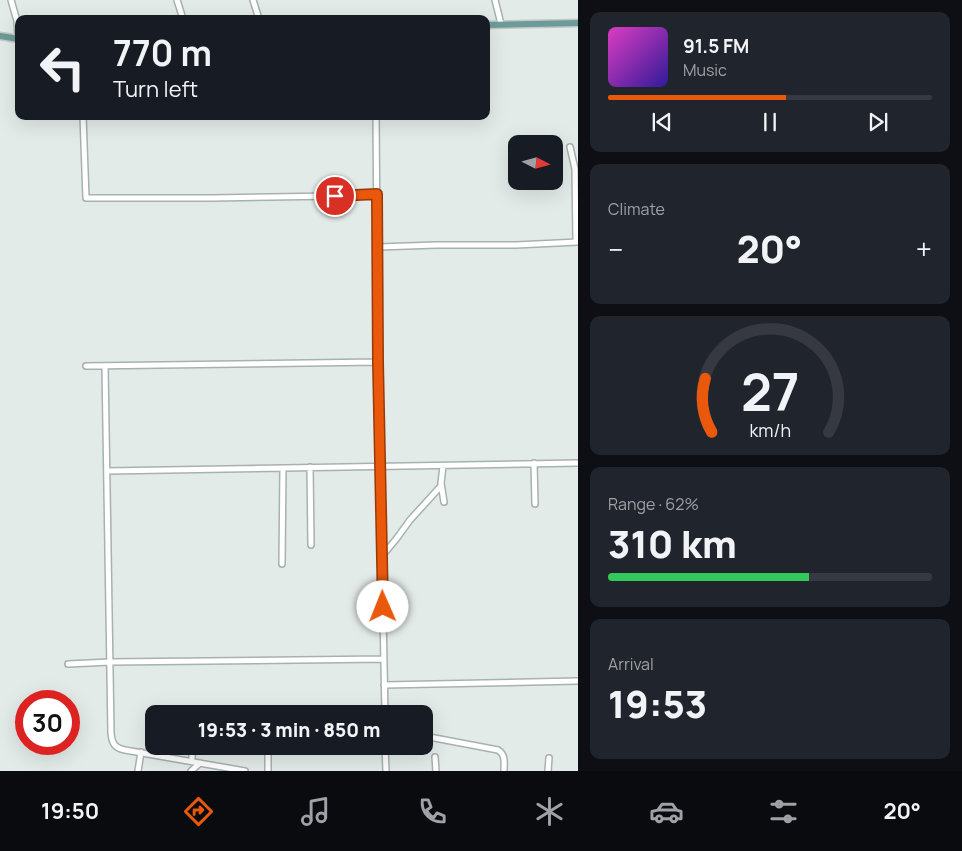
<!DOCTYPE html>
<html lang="en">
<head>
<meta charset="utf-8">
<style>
  :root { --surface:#171b24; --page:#20242c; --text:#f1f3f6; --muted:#9ea1a6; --line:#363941; --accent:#ea580c }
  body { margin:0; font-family:Manrope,sans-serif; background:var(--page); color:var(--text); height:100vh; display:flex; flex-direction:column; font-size:19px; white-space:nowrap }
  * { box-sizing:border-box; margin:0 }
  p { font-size:16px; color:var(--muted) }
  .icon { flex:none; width:28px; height:28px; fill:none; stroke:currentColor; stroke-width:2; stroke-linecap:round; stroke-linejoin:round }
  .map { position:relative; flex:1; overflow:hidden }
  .side { display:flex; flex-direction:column; gap:12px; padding:12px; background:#0d0f14; width:384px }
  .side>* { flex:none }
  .hud { position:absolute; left:15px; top:15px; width:475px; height:105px; border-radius:10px; box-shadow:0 5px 20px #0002; background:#171b24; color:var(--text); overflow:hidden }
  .needle { width:32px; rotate:96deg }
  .buttons { position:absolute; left:508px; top:135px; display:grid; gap:10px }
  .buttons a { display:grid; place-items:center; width:55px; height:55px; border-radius:10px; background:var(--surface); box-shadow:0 5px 20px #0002; font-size:25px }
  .speed { position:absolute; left:15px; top:690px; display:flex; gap:10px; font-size:25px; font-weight:700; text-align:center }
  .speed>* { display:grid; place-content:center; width:65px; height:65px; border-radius:50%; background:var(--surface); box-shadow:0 5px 20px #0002; line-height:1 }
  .speed .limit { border:8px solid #d22; background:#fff; color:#111 }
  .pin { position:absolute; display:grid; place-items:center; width:42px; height:42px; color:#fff; margin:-21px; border:2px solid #fff; border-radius:50%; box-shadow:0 1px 5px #0007 }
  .me { position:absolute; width:55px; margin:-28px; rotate:359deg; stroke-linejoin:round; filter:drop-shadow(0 0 4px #0008) }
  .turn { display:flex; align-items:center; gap:18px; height:105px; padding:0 15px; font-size:22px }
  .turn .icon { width:65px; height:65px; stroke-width:2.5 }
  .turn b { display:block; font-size:35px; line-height:42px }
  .big { font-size:38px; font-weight:800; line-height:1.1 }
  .side .tile { flex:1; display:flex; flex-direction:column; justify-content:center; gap:8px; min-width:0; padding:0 18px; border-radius:10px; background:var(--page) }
  .side .dial { align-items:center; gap:0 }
  .dial svg { height:130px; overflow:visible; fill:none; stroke:var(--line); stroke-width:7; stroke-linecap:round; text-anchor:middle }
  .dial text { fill:var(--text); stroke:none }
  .song { display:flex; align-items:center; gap:15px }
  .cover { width:60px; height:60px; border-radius:8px; background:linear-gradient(135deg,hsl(310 70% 55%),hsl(250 70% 35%)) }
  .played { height:5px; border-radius:2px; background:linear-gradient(90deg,var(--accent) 55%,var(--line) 55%) }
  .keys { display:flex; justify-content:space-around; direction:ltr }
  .heat { display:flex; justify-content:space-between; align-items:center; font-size:28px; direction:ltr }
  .charge { height:8px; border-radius:4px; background:linear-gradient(90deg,#34c759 62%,var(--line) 0) }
  .trip { position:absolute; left:145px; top:705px; width:288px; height:50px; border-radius:10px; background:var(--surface); box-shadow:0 5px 20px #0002; font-weight:800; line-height:50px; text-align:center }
  .menu { display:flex; height:80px; justify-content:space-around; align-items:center; background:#090b0e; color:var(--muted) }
  .menu .icon { width:35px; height:35px }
  .menu .on { color:var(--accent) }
  .menu b { font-size:22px; color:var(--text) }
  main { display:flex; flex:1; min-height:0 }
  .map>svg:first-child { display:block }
</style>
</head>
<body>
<main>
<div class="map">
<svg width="579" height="771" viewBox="0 0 579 771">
  <rect width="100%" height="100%" fill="#e3ebe9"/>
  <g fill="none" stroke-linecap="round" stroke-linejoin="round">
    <defs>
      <path id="minor" d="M11,0L17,21L18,39
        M177,0L183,19
        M253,0L259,19
        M495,0L501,24
        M83,116L86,198H212L335,196L377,194
        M376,116L378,362L385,714
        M570,147L575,169L576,242
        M378,247L436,245H516L579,242
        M86,366L378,362
        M105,366L111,733C112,744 115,748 125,750L245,771
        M534,463L535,504
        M443,466L441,483L444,502
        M310,467L311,545
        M107,471L579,463
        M383,555L397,538L410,520L441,486
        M282,564L283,468
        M68,664L110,662L384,659
        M384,685L579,681
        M424,736L498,750C506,755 504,763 504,771
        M192,746V761
        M268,746V771
        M385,746L386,771
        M435,757L436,771
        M138,771L141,752
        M191,771L200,763
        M548,771L549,758"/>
      <path id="major" d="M486,25L579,23
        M0,36L19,39"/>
    </defs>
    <!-- minor casing -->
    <use href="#minor" stroke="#a6b2b0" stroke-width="8"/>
    <!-- major casing -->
    <use href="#major" stroke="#c2c8c7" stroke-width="9"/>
    <!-- minor -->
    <use href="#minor" stroke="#fff" stroke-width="5"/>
    <!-- major -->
    <use href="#major" stroke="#6c9c97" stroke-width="6"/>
  </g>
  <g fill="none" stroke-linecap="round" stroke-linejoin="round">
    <defs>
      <path id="route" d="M335,196L377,194L378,362L383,607"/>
    </defs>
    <!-- route casing -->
    <use href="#route" stroke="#983908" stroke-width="12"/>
    <!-- route -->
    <use href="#route" stroke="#ea580c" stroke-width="9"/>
  </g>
</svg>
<div class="buttons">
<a><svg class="needle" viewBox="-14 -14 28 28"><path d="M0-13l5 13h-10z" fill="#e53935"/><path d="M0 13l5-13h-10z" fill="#9ea1a6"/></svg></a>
</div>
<div class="speed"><div class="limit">30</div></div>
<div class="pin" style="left:335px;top:196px;background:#d93025"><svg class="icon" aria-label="arrive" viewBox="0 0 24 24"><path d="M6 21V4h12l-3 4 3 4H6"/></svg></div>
<svg class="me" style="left:383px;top:607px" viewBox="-20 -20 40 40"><circle r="19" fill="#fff"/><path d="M0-13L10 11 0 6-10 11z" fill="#ea580c"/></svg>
<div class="trip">19:53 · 3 min · 850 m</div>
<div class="hud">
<div class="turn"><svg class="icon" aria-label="left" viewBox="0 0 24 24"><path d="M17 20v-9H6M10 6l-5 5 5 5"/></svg><div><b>770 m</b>Turn left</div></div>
</div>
</div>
<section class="side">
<div class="tile">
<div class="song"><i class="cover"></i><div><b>91.5 FM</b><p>Music</p></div></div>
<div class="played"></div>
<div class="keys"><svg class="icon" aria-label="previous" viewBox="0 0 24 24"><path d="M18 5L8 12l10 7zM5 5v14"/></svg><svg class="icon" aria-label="pause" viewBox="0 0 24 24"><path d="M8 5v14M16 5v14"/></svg><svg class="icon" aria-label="next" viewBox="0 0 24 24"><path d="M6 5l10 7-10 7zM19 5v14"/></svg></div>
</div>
<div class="tile"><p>Climate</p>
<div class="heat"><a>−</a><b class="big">20°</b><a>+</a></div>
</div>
<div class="tile dial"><svg viewBox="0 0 100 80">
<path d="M14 69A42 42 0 1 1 86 69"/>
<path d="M14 69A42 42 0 0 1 10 36" stroke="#ea580c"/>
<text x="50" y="56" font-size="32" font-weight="700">27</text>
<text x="50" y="72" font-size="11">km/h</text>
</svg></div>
<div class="tile"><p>Range · 62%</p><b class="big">310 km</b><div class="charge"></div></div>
<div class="tile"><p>Arrival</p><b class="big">19:53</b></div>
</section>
</main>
<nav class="menu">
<b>19:50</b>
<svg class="icon on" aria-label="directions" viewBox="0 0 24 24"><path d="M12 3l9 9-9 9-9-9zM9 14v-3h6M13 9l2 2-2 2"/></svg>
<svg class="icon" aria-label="music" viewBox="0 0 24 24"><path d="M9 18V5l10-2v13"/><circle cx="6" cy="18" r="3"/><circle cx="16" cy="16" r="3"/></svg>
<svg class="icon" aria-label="phone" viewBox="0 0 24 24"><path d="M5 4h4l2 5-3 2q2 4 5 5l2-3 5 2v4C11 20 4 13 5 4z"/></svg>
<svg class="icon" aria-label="climate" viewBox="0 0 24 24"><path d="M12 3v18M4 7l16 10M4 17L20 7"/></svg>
<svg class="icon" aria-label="car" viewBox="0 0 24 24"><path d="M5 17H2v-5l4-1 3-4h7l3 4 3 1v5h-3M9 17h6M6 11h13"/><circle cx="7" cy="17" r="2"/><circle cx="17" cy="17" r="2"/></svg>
<svg class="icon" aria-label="filters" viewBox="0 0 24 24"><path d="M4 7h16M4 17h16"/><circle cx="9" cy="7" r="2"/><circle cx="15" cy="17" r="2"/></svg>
<b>20°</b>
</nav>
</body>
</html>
